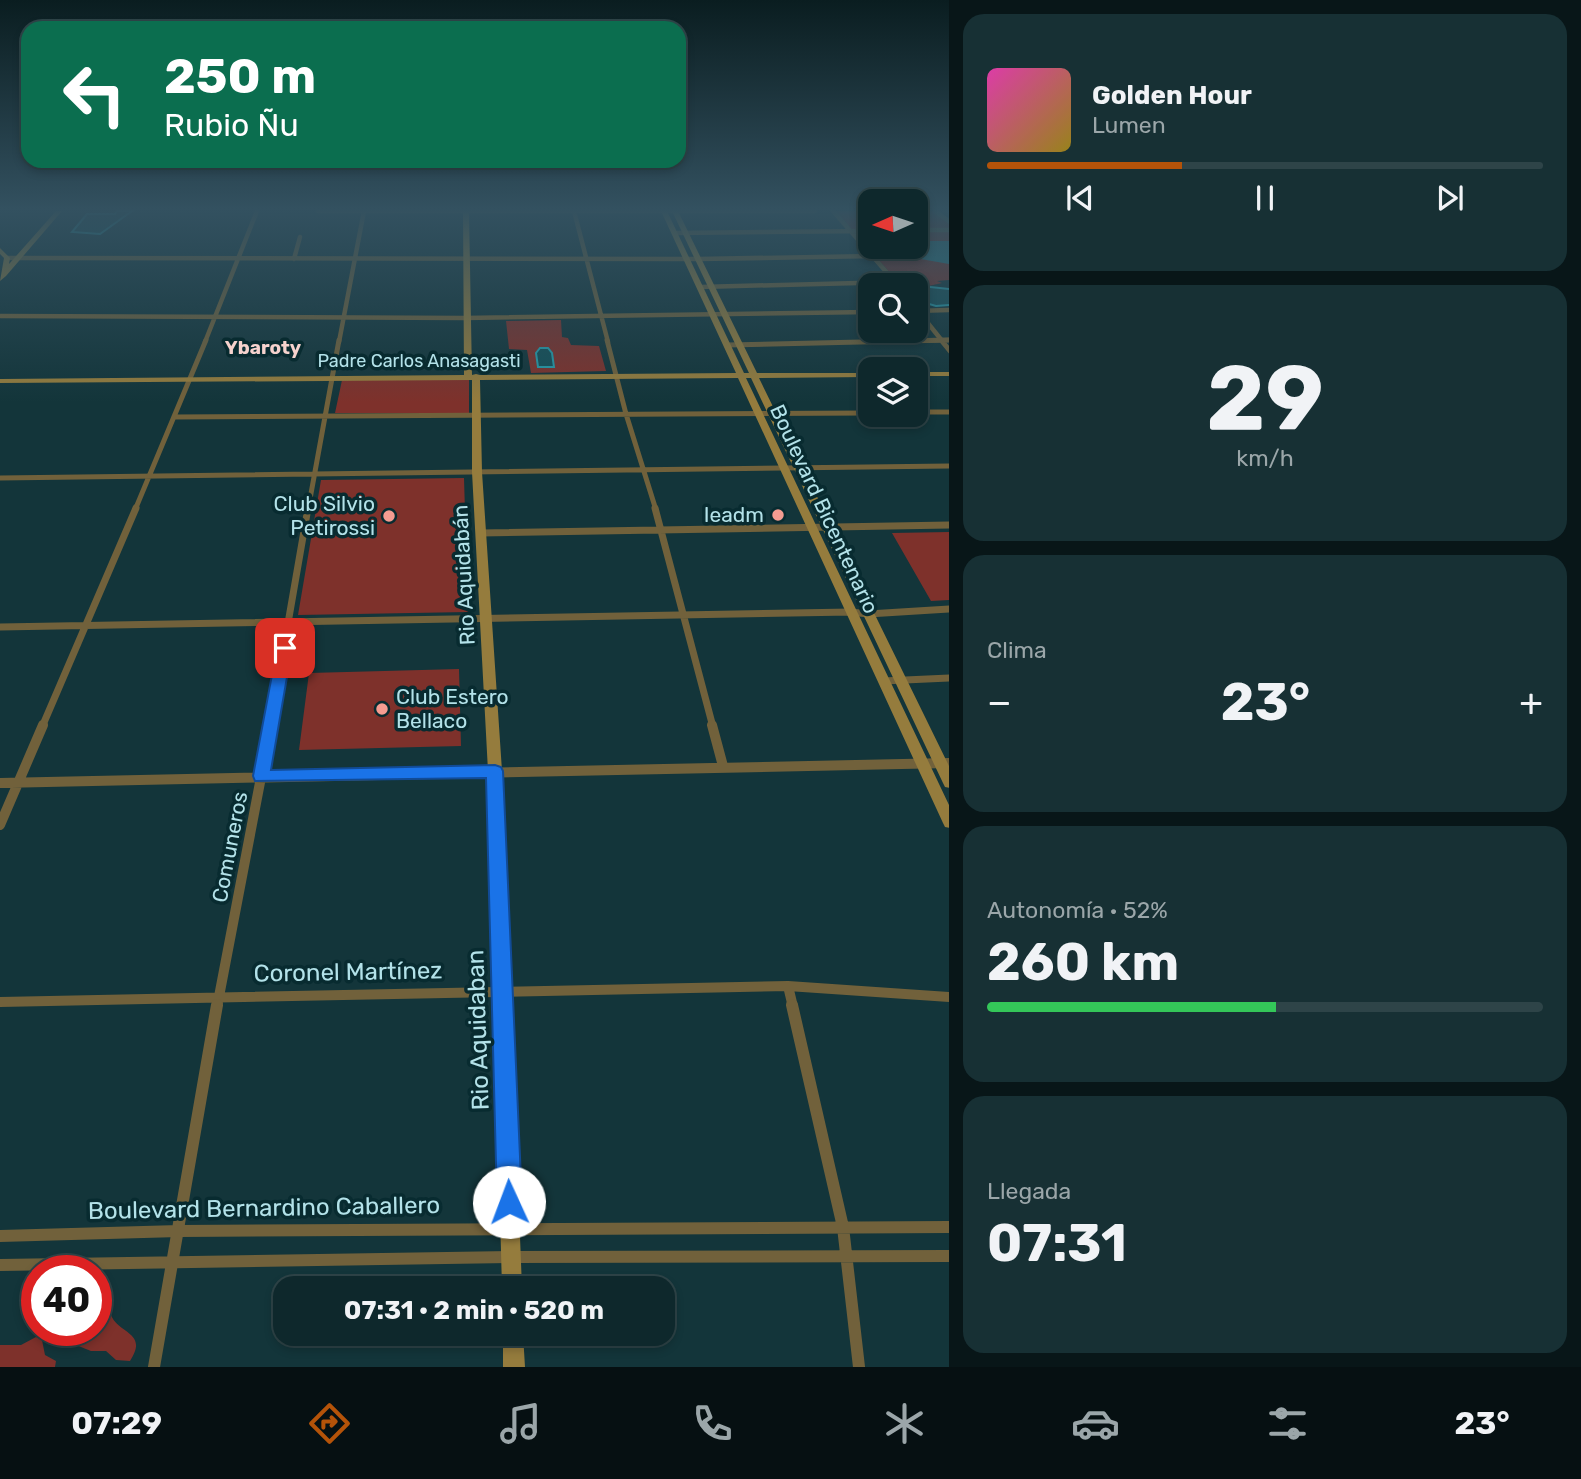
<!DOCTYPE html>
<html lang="es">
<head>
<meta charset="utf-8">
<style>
  :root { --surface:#0e282c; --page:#173034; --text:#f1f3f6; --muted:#9ba6a9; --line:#2e4448; --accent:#b45309 }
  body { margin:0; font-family:Rubik,sans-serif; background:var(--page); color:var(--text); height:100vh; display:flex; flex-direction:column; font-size:26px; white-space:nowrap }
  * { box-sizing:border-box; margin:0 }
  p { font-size:23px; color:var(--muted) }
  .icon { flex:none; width:38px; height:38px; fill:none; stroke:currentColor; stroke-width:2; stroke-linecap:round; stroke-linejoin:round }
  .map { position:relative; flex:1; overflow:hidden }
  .panel { display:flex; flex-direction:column; gap:14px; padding:14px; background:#081618; width:632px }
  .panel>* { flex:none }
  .top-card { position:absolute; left:21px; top:21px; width:665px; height:147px; border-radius:21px; box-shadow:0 4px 10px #0003,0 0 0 2px var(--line); background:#0b6e4f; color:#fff; overflow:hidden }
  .needle { width:46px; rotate:267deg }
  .tools { position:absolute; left:858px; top:189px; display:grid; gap:14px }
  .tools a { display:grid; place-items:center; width:70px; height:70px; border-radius:14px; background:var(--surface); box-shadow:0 4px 10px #0003,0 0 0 2px var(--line); font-size:35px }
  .speed { position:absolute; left:21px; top:1255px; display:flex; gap:14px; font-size:35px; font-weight:700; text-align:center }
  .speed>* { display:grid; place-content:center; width:91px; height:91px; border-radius:50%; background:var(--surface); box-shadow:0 4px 10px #0003,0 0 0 2px var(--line); line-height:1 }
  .speed .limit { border:10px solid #d22; background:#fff; color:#111 }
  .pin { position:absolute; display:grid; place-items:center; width:60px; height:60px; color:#fff; margin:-30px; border-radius:14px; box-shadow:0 4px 10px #0006 }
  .me { position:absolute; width:77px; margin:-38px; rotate:358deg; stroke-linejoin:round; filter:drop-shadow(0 0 5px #0008) }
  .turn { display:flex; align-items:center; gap:24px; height:147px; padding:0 28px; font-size:32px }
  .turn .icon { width:91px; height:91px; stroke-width:2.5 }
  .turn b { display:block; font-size:49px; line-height:60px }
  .big { font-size:52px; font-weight:700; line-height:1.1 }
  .panel .card { flex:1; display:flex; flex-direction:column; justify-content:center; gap:10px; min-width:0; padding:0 24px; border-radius:21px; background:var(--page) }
  .panel .dial { align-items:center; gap:0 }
  .dial b { font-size:91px; line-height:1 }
  .song { display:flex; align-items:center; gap:21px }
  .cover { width:84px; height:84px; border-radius:10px; background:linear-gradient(135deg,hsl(320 70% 55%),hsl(50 70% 35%)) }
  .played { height:7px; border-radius:4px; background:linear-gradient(90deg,var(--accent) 35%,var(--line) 35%) }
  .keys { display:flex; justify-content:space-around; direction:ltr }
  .heat { display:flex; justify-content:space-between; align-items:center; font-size:38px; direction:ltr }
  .charge { height:10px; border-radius:5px; background:linear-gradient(90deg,#34c759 52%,var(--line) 0) }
  .trip { position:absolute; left:273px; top:1276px; width:402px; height:70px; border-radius:21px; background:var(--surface); box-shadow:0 4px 10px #0003,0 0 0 2px var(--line); font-weight:700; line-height:70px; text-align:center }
  .menu { display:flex; height:112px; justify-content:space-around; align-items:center; background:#061012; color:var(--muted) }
  .menu .icon { width:49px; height:49px }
  .menu .active { color:var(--accent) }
  .menu b { font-size:32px; color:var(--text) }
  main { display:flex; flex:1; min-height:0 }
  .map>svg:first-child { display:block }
</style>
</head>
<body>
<main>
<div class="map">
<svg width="950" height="1367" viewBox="0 0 950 1367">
  <rect width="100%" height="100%" fill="#13353a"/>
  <!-- green -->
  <path fill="#7e312b" d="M836,211H870V247H915V211H933L949,224V280L937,281L942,283L915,289V285H904L928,281L898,282Z
    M561,320L562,337L568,338L571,345L599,346L606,371L531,373L527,350L509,349L506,321Z
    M342,380H469V413H335Z
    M464,478L468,612L298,615L321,480Z
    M949,532V600L931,601L892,533Z
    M459,669L461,746L299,750L309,673Z
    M96,1287H103L108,1292C108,1299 108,1308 111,1315C118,1334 149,1332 130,1361L116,1360L106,1351H91L76,1345L79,1330H96Z
    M36,1337L42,1340L45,1355L56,1361L55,1367H0V1345H21Z"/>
  <!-- water -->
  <path fill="#2c7c87" d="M915,241H949V264L915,258L904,247H915Z"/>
  <!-- building -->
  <path fill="#144f57" stroke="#269ba9" stroke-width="2" d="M117,211H132L100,234L72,232L87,214H115Z
    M921,286L950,289V305L936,306L915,300V291L923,288Z
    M540,348H548L552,353L554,367H538L536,353Z"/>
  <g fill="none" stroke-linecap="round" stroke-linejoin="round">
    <!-- street-far4 -->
    <path stroke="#71613b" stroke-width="4.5" d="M318,211H815
      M574,211L608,342
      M833,211L896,283
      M935,211L950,222
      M915,230H950
      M675,233L870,231
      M7,258L698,259L874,256
      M294,259L300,237
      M700,287L896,282
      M915,307L943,342
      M915,311L950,310
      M0,316L465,318L870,312
      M205,342L257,211
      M339,342L364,211
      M870,342L950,340"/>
    <!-- street-far3 -->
    <path stroke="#71613b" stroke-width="5" d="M607,340L626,414L656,510
      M941,340L950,351
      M727,345L948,340
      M915,412H950
      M175,417L870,413
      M0,478L950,466
      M135,510L206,340
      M308,510L339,340"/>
    <!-- street-far2 -->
    <path stroke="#71613b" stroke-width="7" d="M655,508L713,727
      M481,533L950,525
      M0,627L851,612L868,614L950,609
      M883,681L950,678
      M42,727L136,508
      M270,727L308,508"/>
    <!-- street-far1 -->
    <path stroke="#71613b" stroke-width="10" d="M712,725L723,766
      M0,783L950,763
      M0,825L43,725
      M788,986L793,1007
      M0,1002L788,986L950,997
      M217,1007L271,725"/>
    <!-- street -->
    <path stroke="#71613b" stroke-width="12" d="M792,1005L843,1227L859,1367
      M0,1236L179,1231L950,1227
      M0,1265L511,1257L950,1256
      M154,1367L217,1005"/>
    <!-- secondary -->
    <path fill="#957c3d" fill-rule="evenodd" d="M56,211H62L6,276L0,281L4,258L0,254V248L10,258L9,264Z
      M463,211H469L472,375L476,374L480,375L736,373L661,211H667L744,373H749L672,211H678L757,373H870V377L759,378L950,768V788L945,787L943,783L751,378H746L950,807V828L945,827L943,823L738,378L480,380L482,472L502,771L522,1288H502L488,771L472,472V380L0,383V379L464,375Z
      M915,372H950V376H915Z
      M503,1334H523L525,1367H503Z"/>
  </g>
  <!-- sky -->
  <linearGradient id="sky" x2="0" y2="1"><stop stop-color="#0a1d20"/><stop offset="0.52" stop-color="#335160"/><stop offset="1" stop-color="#335160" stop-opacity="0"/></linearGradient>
  <rect width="950" height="402" fill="url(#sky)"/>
  <!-- route -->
  <path fill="#1a73e8" stroke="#114b97" stroke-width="2" d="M285,643L292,648L271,770L495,765L501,767L503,771L522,1202L518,1210L509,1214L500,1210L497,1202L486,778L255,781L253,776L277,648Z"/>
  <!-- markers -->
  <g fill="#f59c91" stroke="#082b30" stroke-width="2.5">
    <circle cx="778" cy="515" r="7"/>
    <circle cx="389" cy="516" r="7"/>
    <circle cx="382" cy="709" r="7"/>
  </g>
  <g text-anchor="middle" stroke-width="7" stroke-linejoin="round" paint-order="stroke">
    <!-- far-street labels -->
    <g font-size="18" fill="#b3e2e9" stroke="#082b30">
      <text x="419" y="367">Padre Carlos Anasagasti</text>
    </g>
    <!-- far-neighbourhood labels -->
    <g font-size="19" font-weight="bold" fill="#f5d2cd" stroke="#082b30">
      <text x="263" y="354">Ybaroty</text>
    </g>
    <!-- poi labels -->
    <g font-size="21" fill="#b3e2e9" stroke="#082b30" text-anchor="end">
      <text x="375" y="511">Club Silvio<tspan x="375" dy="24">Petirossi</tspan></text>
      <text x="764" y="522">Ieadm</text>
      <text x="396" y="704" text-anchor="start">Club Estero<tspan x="396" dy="24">Bellaco</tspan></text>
    </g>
    <!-- street labels -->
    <g font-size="21" fill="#b3e2e9" stroke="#082b30">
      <text transform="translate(824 509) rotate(65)" y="7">Boulevard Bicentenario</text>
      <text transform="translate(464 575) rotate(-93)" y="7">Rio Aquidabán</text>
      <text transform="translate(230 847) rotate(-79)" y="7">Comuneros</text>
    </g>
    <!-- near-street labels -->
    <g font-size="24" fill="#b3e2e9" stroke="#082b30">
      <text transform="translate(348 972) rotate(-1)" y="8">Coronel Martínez</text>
      <text transform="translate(478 1030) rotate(-92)" y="8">Rio Aquidaban</text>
      <text transform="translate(264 1208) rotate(-1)" y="8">Boulevard Bernardino Caballero</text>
    </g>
  </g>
</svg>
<div class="tools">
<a><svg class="needle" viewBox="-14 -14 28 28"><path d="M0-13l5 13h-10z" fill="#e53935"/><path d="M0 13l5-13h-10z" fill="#9ba6a9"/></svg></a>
<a><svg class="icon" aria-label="search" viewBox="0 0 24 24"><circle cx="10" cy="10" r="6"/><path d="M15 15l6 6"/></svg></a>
<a><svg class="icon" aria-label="layers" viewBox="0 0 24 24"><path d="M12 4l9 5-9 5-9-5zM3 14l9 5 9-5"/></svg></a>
</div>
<div class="speed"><div class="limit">40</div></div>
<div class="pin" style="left:285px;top:648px;background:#d93025"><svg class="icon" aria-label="arrive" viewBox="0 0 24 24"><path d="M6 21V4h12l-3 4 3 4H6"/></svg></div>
<svg class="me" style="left:509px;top:1202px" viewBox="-20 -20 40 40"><circle r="19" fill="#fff"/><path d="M0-13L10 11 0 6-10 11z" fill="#1a73e8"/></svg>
<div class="trip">07:31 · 2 min · 520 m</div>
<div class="top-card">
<div class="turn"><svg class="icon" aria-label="left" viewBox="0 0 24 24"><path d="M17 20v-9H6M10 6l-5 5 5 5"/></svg><div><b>250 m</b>Rubio Ñu</div></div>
</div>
</div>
<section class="panel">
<div class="card">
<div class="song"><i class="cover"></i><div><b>Golden Hour</b><p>Lumen</p></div></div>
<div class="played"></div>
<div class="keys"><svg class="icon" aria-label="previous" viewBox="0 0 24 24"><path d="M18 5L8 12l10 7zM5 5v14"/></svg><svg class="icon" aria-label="pause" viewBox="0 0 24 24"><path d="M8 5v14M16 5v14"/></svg><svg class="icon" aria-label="next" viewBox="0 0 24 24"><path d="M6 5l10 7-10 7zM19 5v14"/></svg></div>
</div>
<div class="card dial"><b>29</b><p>km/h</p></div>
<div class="card"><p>Clima</p>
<div class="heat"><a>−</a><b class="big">23°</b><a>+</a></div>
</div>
<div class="card"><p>Autonomía · 52%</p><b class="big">260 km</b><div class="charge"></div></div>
<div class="card"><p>Llegada</p><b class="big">07:31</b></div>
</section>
</main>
<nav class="menu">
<b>07:29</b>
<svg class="icon active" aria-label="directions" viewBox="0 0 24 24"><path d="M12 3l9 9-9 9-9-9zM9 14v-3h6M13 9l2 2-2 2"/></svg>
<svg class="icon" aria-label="music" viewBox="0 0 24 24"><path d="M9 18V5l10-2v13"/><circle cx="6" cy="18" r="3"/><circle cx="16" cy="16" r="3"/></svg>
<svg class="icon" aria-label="phone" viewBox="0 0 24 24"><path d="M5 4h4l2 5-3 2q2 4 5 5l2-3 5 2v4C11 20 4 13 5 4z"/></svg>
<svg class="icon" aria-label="climate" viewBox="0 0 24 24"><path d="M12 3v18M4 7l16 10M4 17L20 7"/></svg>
<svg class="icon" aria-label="car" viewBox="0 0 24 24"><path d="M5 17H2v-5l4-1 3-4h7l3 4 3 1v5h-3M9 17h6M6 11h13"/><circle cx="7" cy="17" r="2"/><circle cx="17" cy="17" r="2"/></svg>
<svg class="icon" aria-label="filters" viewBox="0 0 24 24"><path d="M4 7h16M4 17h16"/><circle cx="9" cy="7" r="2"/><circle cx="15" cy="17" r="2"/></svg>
<b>23°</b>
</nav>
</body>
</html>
